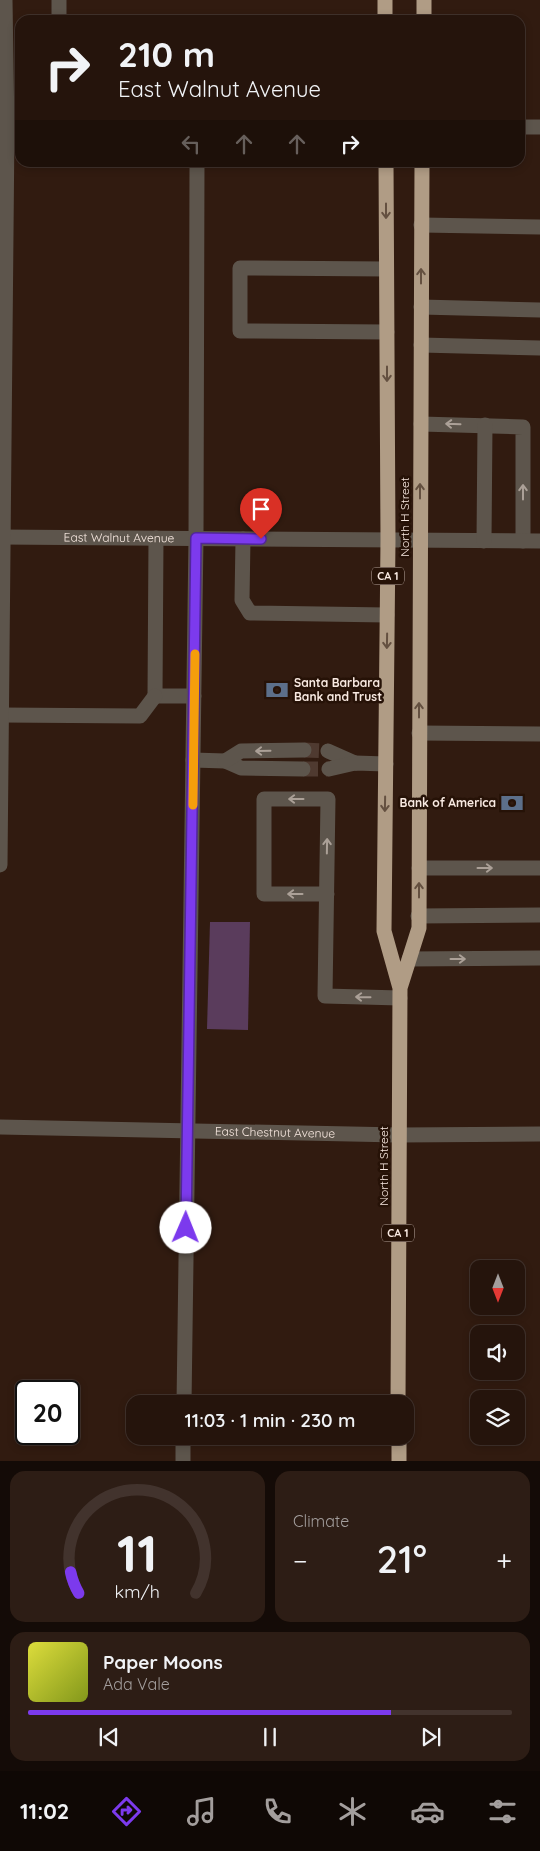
<!DOCTYPE html>
<html lang="en">
<head>
<meta charset="utf-8">
<style>
  :root { --surface:#25140c; --page:#2d1d15; --text:#f1f3f6; --muted:#a39e9d; --line:#42332d; --accent:#7c3aed }
  body { margin:0; font-family:Quicksand,sans-serif; background:var(--page); color:var(--text); height:100vh; display:flex; flex-direction:column; font-size:19px; white-space:nowrap }
  * { box-sizing:border-box; margin:0 }
  p { font-size:16px; color:var(--muted) }
  .icon { flex:none; width:28px; height:28px; fill:none; stroke:currentColor; stroke-width:2; stroke-linecap:round; stroke-linejoin:round }
  .map { position:relative; height:1461px; overflow:hidden }
  .side { display:flex; flex-direction:column; gap:10px; padding:10px; background:#140b07; flex:1 }
  .side>* { flex:none }
  .banner { position:absolute; left:15px; top:15px; width:510px; height:152px; border-radius:15px; box-shadow:0 2px 8px #0003,0 0 0 1px var(--line); background:#25140c; color:var(--text); overflow:hidden }
  .needle { width:32px; rotate:180deg }
  .controls { position:absolute; left:470px; top:1260px; display:grid; gap:10px }
  .controls a { display:grid; place-items:center; width:55px; height:55px; border-radius:10px; background:var(--surface); box-shadow:0 2px 8px #0003,0 0 0 1px var(--line); font-size:25px }
  .speed { position:absolute; left:15px; top:1380px; display:flex; gap:10px; font-size:25px; font-weight:700; text-align:center }
  .speed>* { display:grid; place-content:center; width:65px; height:65px; border-radius:50%; background:var(--surface); box-shadow:0 2px 8px #0003,0 0 0 1px var(--line); line-height:1 }
  .speed .limit { border:2px solid #111; border-radius:8px; background:#fff; color:#111 }
  .pin { position:absolute; display:grid; place-items:center; width:42px; height:42px; color:#fff; margin:-51px -21px; border-radius:50% 50% 50% 0; rotate:-45deg; box-shadow:0 0 5px #0007 }
  .pin .icon { rotate:45deg }
  .me { position:absolute; width:55px; margin:-28px; rotate:1deg; stroke-linejoin:round; filter:drop-shadow(0 0 4px #0008) }
  .turn { display:flex; align-items:center; gap:18px; height:105px; padding:0 20px; font-size:22px }
  .turn .icon { width:65px; height:65px; stroke-width:2.5 }
  .turn b { display:block; font-size:35px; line-height:42px }
  .lanes { display:flex; align-items:center; height:48px; padding:0 20px; background:#0003; justify-content:center; gap:25px; direction:ltr }
  .lanes .off { opacity:.35 }
  .big { font-size:38px; font-weight:600; line-height:1.1 }
  .side .widget { flex:1; display:flex; flex-direction:column; justify-content:center; gap:8px; min-width:0; padding:0 18px; border-radius:15px; background:var(--page) }
  .side .dial { align-items:center; gap:0 }
  .dial svg { height:130px; overflow:visible; fill:none; stroke:var(--line); stroke-width:7; stroke-linecap:round; text-anchor:middle }
  .dial text { fill:var(--text); stroke:none }
  .song { display:flex; align-items:center; gap:15px }
  .cover { width:60px; height:60px; border-radius:8px; background:linear-gradient(135deg,hsl(60 70% 55%),hsl(70 70% 35%)) }
  .played { height:5px; border-radius:2px; background:linear-gradient(90deg,var(--accent) 75%,var(--line) 75%) }
  .keys { display:flex; justify-content:space-around; direction:ltr }
  .heat { display:flex; justify-content:space-between; align-items:center; font-size:28px; direction:ltr }
  .side .tiles { flex:1; display:grid; gap:10px; grid-template-columns:1fr 1fr }
  .widget:last-child { grid-column:span 2 }
  .trip { position:absolute; left:126px; top:1395px; width:288px; height:50px; border-radius:15px; background:var(--surface); box-shadow:0 2px 8px #0003,0 0 0 1px var(--line); font-weight:600; line-height:50px; text-align:center }
  .dock { display:flex; height:80px; justify-content:space-around; align-items:center; background:#0f0805; color:var(--muted) }
  .dock .icon { width:35px; height:35px }
  .dock .active { color:var(--accent) }
  .dock b { font-size:22px; color:var(--text) }
  .map>svg:first-child { display:block }
</style>
</head>
<body>
<div class="map">
<svg width="540" height="1461" viewBox="0 0 540 1461">
  <rect width="100%" height="100%" fill="#311b10"/>
  <!-- building -->
  <path fill="#5a3c5c" d="M210,922H250L248,1030L207,1029Z"/>
  <g fill="none" stroke-linecap="round" stroke-linejoin="round">
    <!-- minor-tunnel -->
    <path stroke="#4f3a30" stroke-width="15" stroke-dasharray="15 8" stroke-linecap="butt" d="M304,750L328,751
      M303,769H329"/>
    <!-- minor -->
    <g stroke="#5d554c" stroke-width="15">
      <path d="M59,0V20"/>
      <path d="M520,127H540"/>
      <path d="M421,225L540,227"/>
      <path d="M386,269L240,268V331L387,332"/>
      <path d="M421,307L540,310"/>
      <path d="M421,345L540,348"/>
      <path d="M421,424L523,427V541"/>
      <path id="s1" d="M0,537L540,541"/>
      <path d="M156,538L155,696H194"/>
      <path d="M243,539L242,600L250,613L387,615"/>
      <path d="M484,541L485,425"/>
      <path d="M1,715L140,716L155,696"/>
      <path d="M419,733L540,734"/>
      <path d="M328,751L355,763"/>
      <path d="M193,760L225,761L241,768L303,769"/>
      <path d="M225,761L241,751L304,750"/>
      <path d="M329,769L355,763L386,764"/>
      <path d="M0,865L7,128L5,0"/>
      <path d="M419,868H540"/>
      <path d="M327,894H264V799H328L325,996L400,998"/>
      <path d="M418,916L540,915"/>
      <path d="M409,959L540,958"/>
      <path id="s2" d="M0,1127L399,1135L540,1134"/>
      <path d="M184,1404L196,538L197,162"/>
      <path d="M183,1461V1436"/>
    </g>
    <!-- highway -->
    <path stroke="#b09c85" stroke-width="15" d="M385,0V20
      M424,20V0
      M386,162L388,540L384,931L400,988L398,1404
      M400,988L419,928L422,162
      M399,1436V1461"/>
  </g>
  <!-- one-way arrows -->
  <defs><path id="oneway-shaft" d="M-6 0H5M1.5-3L5.5 0L1.5 3" fill="none" stroke-width="1.6" stroke-linecap="round" stroke-linejoin="round" transform="scale(1.25)"/></defs>
  <g stroke="#645040">
    <use href="#oneway-shaft" transform="translate(386 211) rotate(90)"/>
    <use href="#oneway-shaft" transform="translate(421 276) rotate(-90)"/>
    <use href="#oneway-shaft" transform="translate(387 374) rotate(90)"/>
    <use href="#oneway-shaft" transform="translate(420 491) rotate(-90)"/>
    <use href="#oneway-shaft" transform="translate(387 641) rotate(91)"/>
    <use href="#oneway-shaft" transform="translate(419 710) rotate(-90)"/>
    <use href="#oneway-shaft" transform="translate(385 804) rotate(91)"/>
    <use href="#oneway-shaft" transform="translate(419 890) rotate(-90)"/>
  </g>
  <g stroke="#aba097">
    <use href="#oneway-shaft" transform="translate(453 424) rotate(-178)"/>
    <use href="#oneway-shaft" transform="translate(523 492) rotate(-90)"/>
    <use href="#oneway-shaft" transform="translate(263 751) rotate(179)"/>
    <use href="#oneway-shaft" transform="translate(296 799) rotate(180)"/>
    <use href="#oneway-shaft" transform="translate(327 846) rotate(-89)"/>
    <use href="#oneway-shaft" transform="translate(485 868)"/>
    <use href="#oneway-shaft" transform="translate(295 894) rotate(180)"/>
    <use href="#oneway-shaft" transform="translate(458 959)"/>
    <use href="#oneway-shaft" transform="translate(363 997) rotate(-179)"/>
  </g>
  <g fill="none" stroke-linecap="round" stroke-linejoin="round">
    <defs>
      <path id="route" d="M186,1228L196,538L261,539"/>
    </defs>
    <!-- route casing -->
    <use href="#route" stroke="#51269a" stroke-width="12"/>
    <!-- route -->
    <use href="#route" stroke="#7c3aed" stroke-width="9"/>
    <!-- slow -->
    <path stroke="#f59e0b" stroke-width="9" d="M193,805L195,654"/>
  </g>
  <!-- icons -->
  <defs>
    <symbol id="bank-bare" viewBox="-9 -9 18 18"><path d="M-6-4H6V4H-6ZM0-2.3a2.3 2.3 0 1 0 0 4.6a2.3 2.3 0 1 0 0-4.6Z" fill="#5c6f8a" stroke="#261207" stroke-width="2.5" paint-order="stroke"/></symbol>
  </defs>
  <g fill-rule="evenodd">
    <use href="#bank-bare" x="261" y="674" width="32" height="32"/>
    <use href="#bank-bare" x="496" y="787" width="32" height="32"/>
  </g>
  <g text-anchor="middle" stroke-width="5" stroke-linejoin="round" paint-order="stroke">
    <!-- shield labels -->
    <g fill="#261207" stroke="#baa9a0" stroke-width="1">
      <rect x="372" y="567.5" width="32" height="17" rx="4"/>
      <rect x="382" y="1224.5" width="32" height="17" rx="4"/>
    </g>
    <g font-size="11" font-weight="bold" fill="#f9eae2">
      <text x="388" y="580">CA 1</text>
      <text x="398" y="1237">CA 1</text>
    </g>
    <!-- street labels -->
    <g font-size="12" fill="#f9eae2" stroke="#261207">
      <text transform="translate(405 517) rotate(-90)" y="4">North H Street</text>
      <text dy="4" stroke="none"><textPath href="#s1" startOffset="119">East Walnut Avenue</textPath></text>
      <text dy="4" stroke="none"><textPath href="#s2" startOffset="275">East Chestnut Avenue</textPath></text>
      <text transform="translate(384 1166) rotate(-90)" y="4">North H Street</text>
    </g>
    <!-- poi labels -->
    <g font-size="12" font-weight="bold" fill="#f9eae2" stroke="#261207" text-anchor="start">
      <text x="294" y="687">Santa Barbara<tspan x="294" dy="14">Bank and Trust</tspan></text>
      <text x="496" y="807" text-anchor="end">Bank of America</text>
    </g>
  </g>
</svg>
<div class="controls">
<a><svg class="needle" viewBox="-14 -14 28 28"><path d="M0-13l5 13h-10z" fill="#e53935"/><path d="M0 13l5-13h-10z" fill="#a39e9d"/></svg></a>
<a><svg class="icon" aria-label="sound" viewBox="0 0 24 24"><path d="M4 9h4l5-4v14l-5-4H4zM17 9q2 3 0 6"/></svg></a>
<a><svg class="icon" aria-label="layers" viewBox="0 0 24 24"><path d="M12 4l9 5-9 5-9-5zM3 14l9 5 9-5"/></svg></a>
</div>
<div class="speed"><div class="limit">20</div></div>
<div class="pin" style="left:261px;top:539px;background:#d93025"><svg class="icon" aria-label="arrive" viewBox="0 0 24 24"><path d="M6 21V4h12l-3 4 3 4H6"/></svg></div>
<svg class="me" style="left:186px;top:1228px" viewBox="-20 -20 40 40"><circle r="19" fill="#fff"/><path d="M0-13L10 11 0 6-10 11z" fill="#7c3aed"/></svg>
<div class="trip">11:03 · 1 min · 230 m</div>
<div class="banner">
<div class="turn"><svg class="icon" aria-label="right" viewBox="0 0 24 24"><path d="M7 20v-9h11M14 6l5 5-5 5"/></svg><div><b>210 m</b>East Walnut Avenue</div></div>
<div class="lanes"><svg class="icon off" aria-label="left" viewBox="0 0 24 24"><path d="M17 20v-9H6M10 6l-5 5 5 5"/></svg><svg class="icon off" aria-label="ahead" viewBox="0 0 24 24"><path d="M12 20V5M6 11l6-6 6 6"/></svg><svg class="icon off" aria-label="ahead" viewBox="0 0 24 24"><path d="M12 20V5M6 11l6-6 6 6"/></svg><svg class="icon" aria-label="right" viewBox="0 0 24 24"><path d="M7 20v-9h11M14 6l5 5-5 5"/></svg></div>
</div>
</div>
<section class="side">
<div class="tiles">
<div class="widget dial"><svg viewBox="0 0 100 80">
<path d="M14 69A42 42 0 1 1 86 69"/>
<path d="M14 69A42 42 0 0 1 9 56" stroke="#7c3aed"/>
<text x="50" y="56" font-size="32" font-weight="700">11</text>
<text x="50" y="72" font-size="11">km/h</text>
</svg></div>
<div class="widget"><p>Climate</p>
<div class="heat"><a>−</a><b class="big">21°</b><a>+</a></div>
</div>
<div class="widget">
<div class="song"><i class="cover"></i><div><b>Paper Moons</b><p>Ada Vale</p></div></div>
<div class="played"></div>
<div class="keys"><svg class="icon" aria-label="previous" viewBox="0 0 24 24"><path d="M18 5L8 12l10 7zM5 5v14"/></svg><svg class="icon" aria-label="pause" viewBox="0 0 24 24"><path d="M8 5v14M16 5v14"/></svg><svg class="icon" aria-label="next" viewBox="0 0 24 24"><path d="M6 5l10 7-10 7zM19 5v14"/></svg></div>
</div>
</div>
</section>
<nav class="dock">
<b>11:02</b>
<svg class="icon active" aria-label="directions" viewBox="0 0 24 24"><path d="M12 3l9 9-9 9-9-9zM9 14v-3h6M13 9l2 2-2 2"/></svg>
<svg class="icon" aria-label="music" viewBox="0 0 24 24"><path d="M9 18V5l10-2v13"/><circle cx="6" cy="18" r="3"/><circle cx="16" cy="16" r="3"/></svg>
<svg class="icon" aria-label="phone" viewBox="0 0 24 24"><path d="M5 4h4l2 5-3 2q2 4 5 5l2-3 5 2v4C11 20 4 13 5 4z"/></svg>
<svg class="icon" aria-label="climate" viewBox="0 0 24 24"><path d="M12 3v18M4 7l16 10M4 17L20 7"/></svg>
<svg class="icon" aria-label="car" viewBox="0 0 24 24"><path d="M5 17H2v-5l4-1 3-4h7l3 4 3 1v5h-3M9 17h6M6 11h13"/><circle cx="7" cy="17" r="2"/><circle cx="17" cy="17" r="2"/></svg>
<svg class="icon" aria-label="filters" viewBox="0 0 24 24"><path d="M4 7h16M4 17h16"/><circle cx="9" cy="7" r="2"/><circle cx="15" cy="17" r="2"/></svg>
</nav>
</body>
</html>
